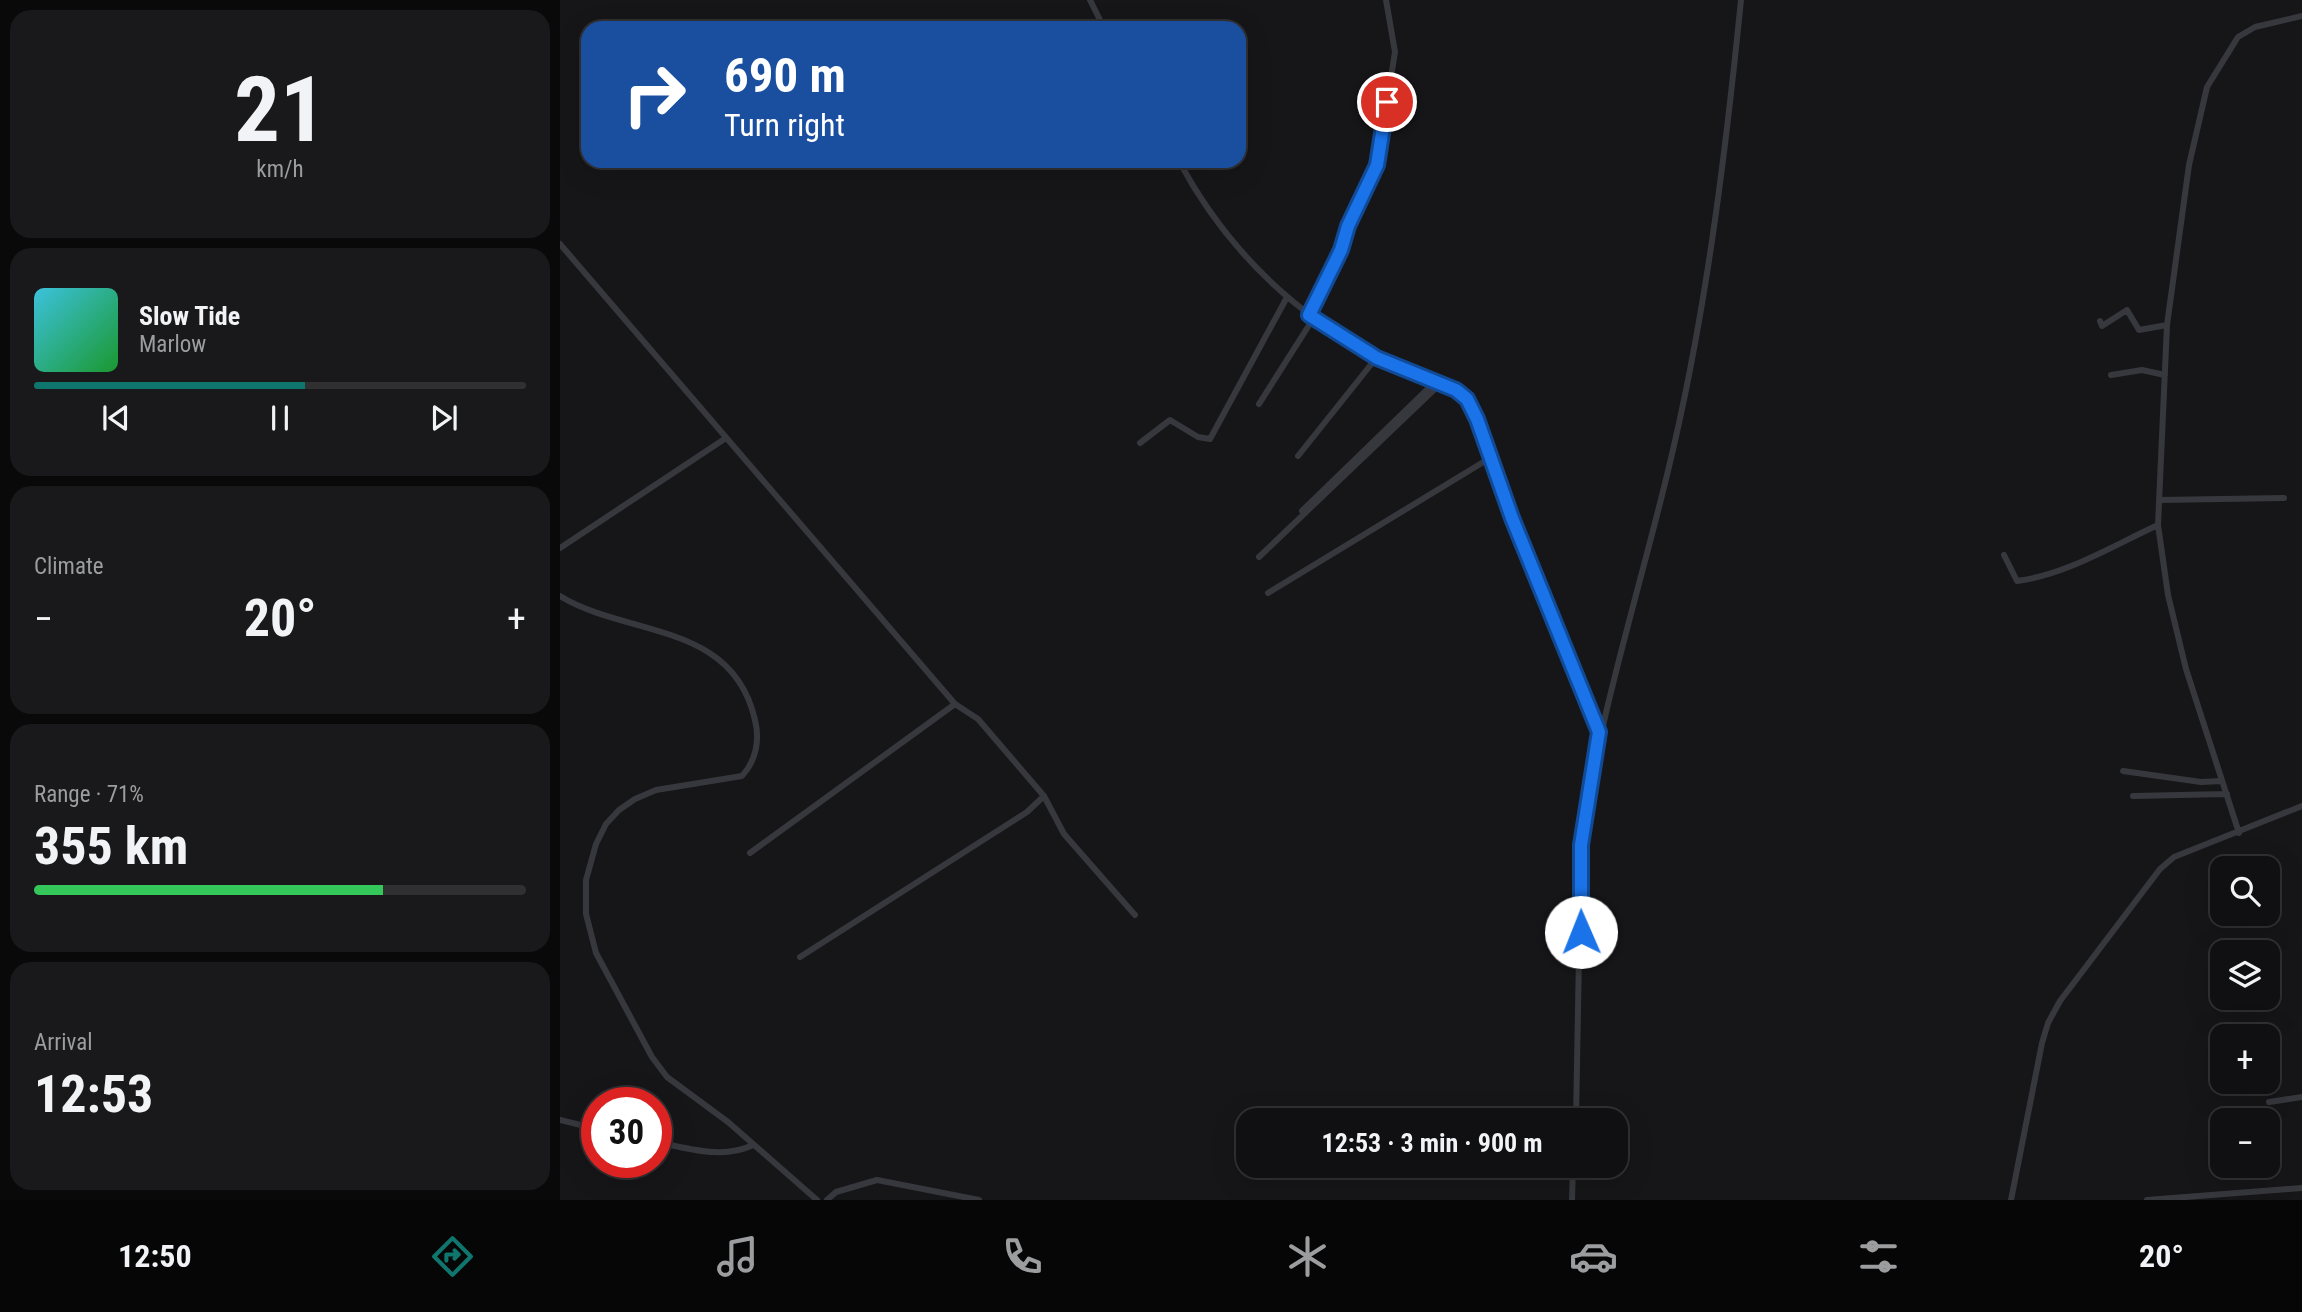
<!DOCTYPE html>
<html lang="en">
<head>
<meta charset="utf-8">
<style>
  :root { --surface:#101012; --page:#19191b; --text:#f1f3f6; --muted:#9c9d9f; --line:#303032; --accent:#0f766e }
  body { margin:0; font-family:"Roboto Condensed",sans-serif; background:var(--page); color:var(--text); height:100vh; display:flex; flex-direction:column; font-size:26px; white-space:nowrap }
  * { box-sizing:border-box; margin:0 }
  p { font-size:23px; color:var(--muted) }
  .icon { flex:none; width:38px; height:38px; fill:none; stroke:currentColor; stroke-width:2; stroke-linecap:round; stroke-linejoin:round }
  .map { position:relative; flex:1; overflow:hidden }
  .drawer { display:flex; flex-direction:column; gap:10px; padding:10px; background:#09090a; width:560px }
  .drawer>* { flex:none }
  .hud { position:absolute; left:21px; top:21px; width:665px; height:147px; border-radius:21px; box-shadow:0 7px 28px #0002,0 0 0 2px var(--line); background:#1a4fa0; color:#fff; overflow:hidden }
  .tools { position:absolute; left:1650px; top:856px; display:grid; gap:14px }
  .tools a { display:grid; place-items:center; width:70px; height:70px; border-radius:14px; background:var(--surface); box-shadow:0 7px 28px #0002,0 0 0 2px var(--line); font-size:35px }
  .speed { position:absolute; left:21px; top:1087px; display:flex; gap:14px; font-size:35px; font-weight:700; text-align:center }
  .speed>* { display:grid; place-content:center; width:91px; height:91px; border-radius:50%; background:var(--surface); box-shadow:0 7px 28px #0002,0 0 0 2px var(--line); line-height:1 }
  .speed .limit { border:10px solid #d22; background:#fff; color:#111 }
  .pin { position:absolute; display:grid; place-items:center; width:60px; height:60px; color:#fff; margin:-30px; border:4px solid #fff; border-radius:50%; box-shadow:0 2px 7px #0007 }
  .me { position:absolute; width:77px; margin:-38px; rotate:359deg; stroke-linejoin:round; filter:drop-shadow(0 0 5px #0008) }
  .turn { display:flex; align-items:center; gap:24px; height:147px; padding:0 28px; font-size:32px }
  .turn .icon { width:91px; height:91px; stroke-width:2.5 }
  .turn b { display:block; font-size:49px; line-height:60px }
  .big { font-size:52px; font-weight:700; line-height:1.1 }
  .drawer .card { flex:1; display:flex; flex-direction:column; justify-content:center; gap:10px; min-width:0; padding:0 24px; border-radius:21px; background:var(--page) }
  .drawer .dial { align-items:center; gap:0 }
  .dial b { font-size:91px; line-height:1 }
  .song { display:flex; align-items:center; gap:21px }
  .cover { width:84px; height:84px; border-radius:10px; background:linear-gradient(135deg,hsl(190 70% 55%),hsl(130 70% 35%)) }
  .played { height:7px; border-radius:4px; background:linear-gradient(90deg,var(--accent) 55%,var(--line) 55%) }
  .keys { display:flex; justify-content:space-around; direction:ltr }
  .heat { display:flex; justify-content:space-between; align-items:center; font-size:38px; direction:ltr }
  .charge { height:10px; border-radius:5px; background:linear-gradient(90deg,#34c759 71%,var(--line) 0) }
  .trip { position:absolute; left:676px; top:1108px; width:392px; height:70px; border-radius:21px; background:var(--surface); box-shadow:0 7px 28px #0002,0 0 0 2px var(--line); font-weight:700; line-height:70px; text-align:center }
  .tabs { display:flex; height:112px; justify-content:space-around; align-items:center; background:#060607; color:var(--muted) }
  .tabs .icon { width:49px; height:49px }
  .tabs .selected { color:var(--accent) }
  .tabs b { font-size:32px; color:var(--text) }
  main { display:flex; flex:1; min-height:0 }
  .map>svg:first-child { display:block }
</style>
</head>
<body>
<main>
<section class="drawer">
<div class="card dial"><b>21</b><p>km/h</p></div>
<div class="card">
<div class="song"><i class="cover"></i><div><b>Slow Tide</b><p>Marlow</p></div></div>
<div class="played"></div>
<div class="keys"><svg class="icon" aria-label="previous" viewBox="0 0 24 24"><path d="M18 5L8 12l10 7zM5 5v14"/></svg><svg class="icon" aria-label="pause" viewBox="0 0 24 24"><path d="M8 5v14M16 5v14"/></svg><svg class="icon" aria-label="next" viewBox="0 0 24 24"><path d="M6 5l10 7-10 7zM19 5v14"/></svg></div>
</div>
<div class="card"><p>Climate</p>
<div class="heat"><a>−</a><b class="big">20°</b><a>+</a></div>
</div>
<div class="card"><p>Range · 71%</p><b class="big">355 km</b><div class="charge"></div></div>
<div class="card"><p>Arrival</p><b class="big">12:53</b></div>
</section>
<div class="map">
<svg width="1742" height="1200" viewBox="0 0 1742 1200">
  <rect width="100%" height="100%" fill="#161618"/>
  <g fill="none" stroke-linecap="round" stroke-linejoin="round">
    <!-- minor -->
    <path stroke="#37383d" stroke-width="6" d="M530,0L544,28
      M619,161C665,247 730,311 816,357C845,372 882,378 907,399L1039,732
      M0,244L395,704L418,719L484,796L504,834L575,915
      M749,315L781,250L788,226L817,165L835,52L826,0
      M1540,321L1542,326L1567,310L1579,330L1607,325
      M1551,375L1582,370L1605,375
      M699,404L753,319
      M580,443L610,420L638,437L650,439L726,299
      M738,456L817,357
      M1599,500L1724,498
      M742,511L875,382
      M0,548L166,438
      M1444,555L1457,581C1506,575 1554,545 1598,525
      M699,557L880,384
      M708,593L930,458
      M0,596C67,637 173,621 195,720C200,740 196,761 182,776L96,790L75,799L59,810L46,824L36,844L26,880V914L36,953L92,1057L107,1077L168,1122L257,1200
      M1563,771L1641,782L1662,781
      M1573,796L1667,794
      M1679,833L1626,669L1608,595L1598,525L1607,325L1629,165L1647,87L1678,37L1695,27L1742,16
      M190,853L395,704
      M240,957L467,812L484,796
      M1709,1102L1742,1097
      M0,1120L37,1129
      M1016,1120L1021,845C1038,719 1077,599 1107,475C1145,320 1165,159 1181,0
      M96,1142C128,1148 162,1160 193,1145
      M267,1200L276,1192L317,1180L419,1200
      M1012,1200L1013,1166
      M1451,1200L1482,1043L1488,1023L1500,1001L1600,869L1614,857L1742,806
      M1587,1200L1742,1188"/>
  </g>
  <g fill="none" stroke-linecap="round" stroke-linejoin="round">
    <defs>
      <path id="route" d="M827,102L817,165L788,226L781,250L749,315L817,358L896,390L907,399L917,419L952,518L1039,732L1021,845V932"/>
    </defs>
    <!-- route casing -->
    <use href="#route" stroke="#114b97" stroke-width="18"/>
    <!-- route -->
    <use href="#route" stroke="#1a73e8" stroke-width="12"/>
  </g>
</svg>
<div class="tools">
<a><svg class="icon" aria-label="search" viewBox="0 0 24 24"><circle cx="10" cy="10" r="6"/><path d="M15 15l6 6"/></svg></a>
<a><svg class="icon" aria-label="layers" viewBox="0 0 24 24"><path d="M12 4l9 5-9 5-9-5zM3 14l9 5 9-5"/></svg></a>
<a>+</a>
<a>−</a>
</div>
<div class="speed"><div class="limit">30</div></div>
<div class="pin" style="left:827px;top:102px;background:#d93025"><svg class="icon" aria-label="arrive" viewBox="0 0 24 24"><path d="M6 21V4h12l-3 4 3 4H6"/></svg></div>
<svg class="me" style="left:1021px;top:932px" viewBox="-20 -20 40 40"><circle r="19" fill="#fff"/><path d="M0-13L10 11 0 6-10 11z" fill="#1a73e8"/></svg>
<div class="trip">12:53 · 3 min · 900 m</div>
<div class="hud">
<div class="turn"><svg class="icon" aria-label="right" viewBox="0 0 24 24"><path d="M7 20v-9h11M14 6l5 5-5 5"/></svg><div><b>690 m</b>Turn right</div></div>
</div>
</div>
</main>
<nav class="tabs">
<b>12:50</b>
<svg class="icon selected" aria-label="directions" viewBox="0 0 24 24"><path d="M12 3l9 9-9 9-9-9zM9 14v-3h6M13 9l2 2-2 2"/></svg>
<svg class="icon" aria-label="music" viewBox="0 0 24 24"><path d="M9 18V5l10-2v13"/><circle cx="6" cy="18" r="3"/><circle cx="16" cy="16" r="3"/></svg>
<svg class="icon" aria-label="phone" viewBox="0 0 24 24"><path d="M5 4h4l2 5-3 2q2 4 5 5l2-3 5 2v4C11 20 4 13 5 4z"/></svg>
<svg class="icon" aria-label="climate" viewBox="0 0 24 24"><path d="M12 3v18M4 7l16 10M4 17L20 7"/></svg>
<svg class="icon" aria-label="car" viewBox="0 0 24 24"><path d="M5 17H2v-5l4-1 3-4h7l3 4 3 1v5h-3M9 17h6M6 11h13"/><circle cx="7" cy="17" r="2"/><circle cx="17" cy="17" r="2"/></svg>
<svg class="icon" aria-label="filters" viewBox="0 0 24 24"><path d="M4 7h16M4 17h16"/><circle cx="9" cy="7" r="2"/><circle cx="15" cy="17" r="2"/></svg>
<b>20°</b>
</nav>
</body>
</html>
